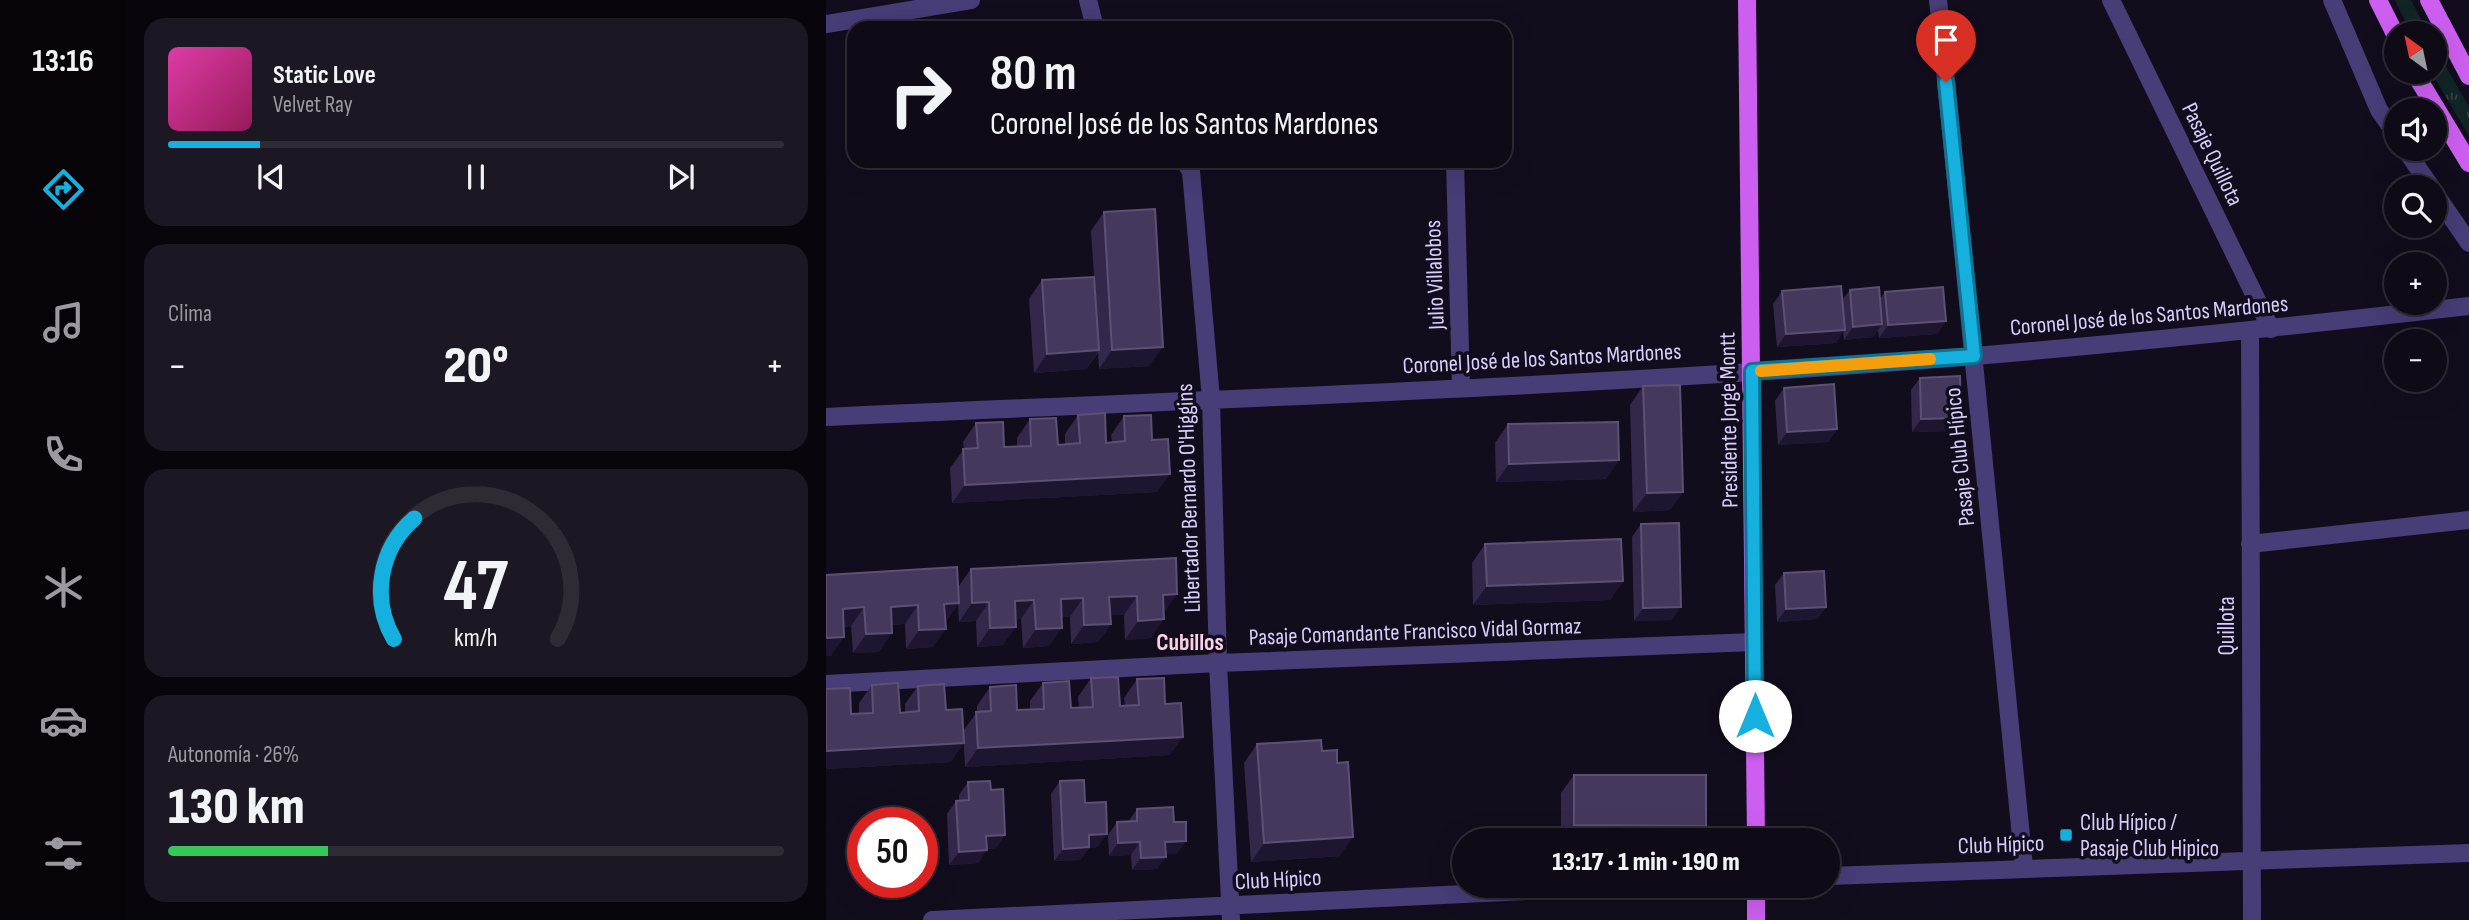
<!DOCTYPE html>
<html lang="es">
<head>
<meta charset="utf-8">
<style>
  :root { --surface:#0e0a16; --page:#1c1823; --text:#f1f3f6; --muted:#9b9aa1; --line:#2e2b35; --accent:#16b0de }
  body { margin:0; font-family:"Sofia Sans Condensed",sans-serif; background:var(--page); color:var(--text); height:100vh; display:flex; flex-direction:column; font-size:26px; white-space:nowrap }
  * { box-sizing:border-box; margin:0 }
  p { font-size:23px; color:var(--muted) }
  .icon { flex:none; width:38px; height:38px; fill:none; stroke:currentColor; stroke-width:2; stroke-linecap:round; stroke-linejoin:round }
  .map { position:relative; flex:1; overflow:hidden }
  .details { display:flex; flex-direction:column; gap:18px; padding:18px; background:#08060c; width:700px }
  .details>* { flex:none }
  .guide { position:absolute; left:21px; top:21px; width:665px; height:147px; border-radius:21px; box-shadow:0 7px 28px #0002,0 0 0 2px var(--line); background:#0e0a16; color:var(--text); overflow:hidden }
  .needle { width:46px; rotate:327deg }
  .controls { position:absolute; left:1558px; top:21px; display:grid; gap:14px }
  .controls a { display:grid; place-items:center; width:63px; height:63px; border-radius:50%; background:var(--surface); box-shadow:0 7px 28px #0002,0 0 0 2px var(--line); font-size:35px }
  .speed { position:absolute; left:21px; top:807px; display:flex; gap:14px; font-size:35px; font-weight:700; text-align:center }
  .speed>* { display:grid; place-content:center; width:91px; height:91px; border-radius:50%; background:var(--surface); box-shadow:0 7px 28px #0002,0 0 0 2px var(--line); line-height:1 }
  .speed .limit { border:10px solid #d22; background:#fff; color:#111 }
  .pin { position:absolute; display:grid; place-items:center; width:60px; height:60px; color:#fff; margin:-72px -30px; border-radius:50% 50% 50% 0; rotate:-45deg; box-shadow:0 0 7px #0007 }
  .pin .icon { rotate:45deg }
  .me { position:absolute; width:77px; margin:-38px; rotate:0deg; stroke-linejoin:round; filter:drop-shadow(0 0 5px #0008) }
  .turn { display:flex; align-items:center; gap:24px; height:147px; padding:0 28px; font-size:32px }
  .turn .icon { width:91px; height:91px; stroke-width:2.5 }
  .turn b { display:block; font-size:49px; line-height:60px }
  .big { font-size:52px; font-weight:800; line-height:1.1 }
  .details .widget { flex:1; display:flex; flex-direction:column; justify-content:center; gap:10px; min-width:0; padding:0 24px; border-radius:21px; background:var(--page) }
  .details .dial { align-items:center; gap:0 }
  .dial svg { height:182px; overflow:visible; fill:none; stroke:var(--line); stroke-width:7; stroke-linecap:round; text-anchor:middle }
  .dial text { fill:var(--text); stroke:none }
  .song { display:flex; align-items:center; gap:21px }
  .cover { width:84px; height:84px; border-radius:10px; background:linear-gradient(135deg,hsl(320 70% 55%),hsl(330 70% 35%)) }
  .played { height:7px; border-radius:4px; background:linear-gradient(90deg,var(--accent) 15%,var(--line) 15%) }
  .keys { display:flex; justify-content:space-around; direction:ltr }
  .heat { display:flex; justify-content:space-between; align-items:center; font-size:38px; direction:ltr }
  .charge { height:10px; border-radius:5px; background:linear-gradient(90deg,#34c759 26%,var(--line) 0) }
  .trip { position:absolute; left:626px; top:828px; width:388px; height:70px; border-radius:35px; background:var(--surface); box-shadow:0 7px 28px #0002,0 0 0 2px var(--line); font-weight:800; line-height:70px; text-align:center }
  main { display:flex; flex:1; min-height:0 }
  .menu { display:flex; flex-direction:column; width:126px; justify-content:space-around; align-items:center; background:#060409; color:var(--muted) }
  .menu .icon { width:49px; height:49px }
  .menu .active { color:var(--accent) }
  .menu b { font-size:32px; color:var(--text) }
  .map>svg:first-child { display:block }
</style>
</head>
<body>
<main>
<nav class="menu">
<b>13:16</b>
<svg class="icon active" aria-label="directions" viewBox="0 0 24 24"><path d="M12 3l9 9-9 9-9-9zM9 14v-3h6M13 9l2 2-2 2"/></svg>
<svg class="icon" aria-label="music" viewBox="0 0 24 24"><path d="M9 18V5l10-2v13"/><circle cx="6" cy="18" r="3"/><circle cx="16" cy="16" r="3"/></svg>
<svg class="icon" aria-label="phone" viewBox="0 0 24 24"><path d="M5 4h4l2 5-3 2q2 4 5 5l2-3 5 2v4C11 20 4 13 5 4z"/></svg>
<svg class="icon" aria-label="climate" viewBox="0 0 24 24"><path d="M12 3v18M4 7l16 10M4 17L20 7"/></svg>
<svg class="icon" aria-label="car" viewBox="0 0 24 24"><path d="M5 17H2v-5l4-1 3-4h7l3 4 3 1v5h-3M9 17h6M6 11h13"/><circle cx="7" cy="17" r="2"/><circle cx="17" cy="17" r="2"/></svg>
<svg class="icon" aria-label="filters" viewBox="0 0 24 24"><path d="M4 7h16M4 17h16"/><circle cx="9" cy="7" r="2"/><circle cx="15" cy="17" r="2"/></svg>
</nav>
<section class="details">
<div class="widget">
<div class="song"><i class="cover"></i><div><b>Static Love</b><p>Velvet Ray</p></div></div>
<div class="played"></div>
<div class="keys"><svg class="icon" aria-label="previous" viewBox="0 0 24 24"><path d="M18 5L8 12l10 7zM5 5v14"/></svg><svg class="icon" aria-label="pause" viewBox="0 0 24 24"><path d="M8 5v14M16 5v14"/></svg><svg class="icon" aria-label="next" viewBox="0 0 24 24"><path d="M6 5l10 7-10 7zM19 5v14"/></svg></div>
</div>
<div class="widget"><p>Clima</p>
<div class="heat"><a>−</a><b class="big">20°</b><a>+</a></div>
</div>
<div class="widget dial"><svg viewBox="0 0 100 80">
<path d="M14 69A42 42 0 1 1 86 69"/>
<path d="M14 69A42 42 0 0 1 23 16" stroke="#16b0de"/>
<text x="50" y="56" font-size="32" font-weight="700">47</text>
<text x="50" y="72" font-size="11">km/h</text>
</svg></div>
<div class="widget"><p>Autonomía · 26%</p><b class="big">130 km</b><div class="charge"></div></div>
</section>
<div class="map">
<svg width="1643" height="920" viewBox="0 0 1643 920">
  <defs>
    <pattern id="grass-tufts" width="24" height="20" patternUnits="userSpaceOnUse" patternTransform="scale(1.75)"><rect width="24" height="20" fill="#112426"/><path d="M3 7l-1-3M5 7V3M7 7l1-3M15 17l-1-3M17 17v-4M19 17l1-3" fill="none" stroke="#334346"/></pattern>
  </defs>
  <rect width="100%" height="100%" fill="#120d1d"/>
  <!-- grass -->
  <path fill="url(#grass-tufts)" d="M1569,0H1585L1602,33H1585Z
    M1608,46L1643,107V136L1605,72H1608Z"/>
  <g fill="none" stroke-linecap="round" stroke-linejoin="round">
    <!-- minor -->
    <path stroke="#473d77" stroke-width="18" d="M262,0L269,28
      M1112,0L1198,867
      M1285,0L1445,329
      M1506,0L1553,110L1570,134
      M0,24L145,0
      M1579,149L1605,187
      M358,161L365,171L385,399L392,663L405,920
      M629,161L635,388
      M1608,192L1643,243
      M1424,331L1426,920
      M0,417C383,399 767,387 1149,356C1314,342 1479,325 1643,306
      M1424,544L1643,520
      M0,684L392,663L928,642
      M1003,876L1643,853
      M106,920L801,886"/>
    <!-- major -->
    <path stroke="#cd5ff0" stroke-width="18" d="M921,0L930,840
      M1552,0L1570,36
      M1603,0L1643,76
      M1588,72L1643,163
      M930,920V886"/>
  </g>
  <!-- wall -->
  <path fill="#332849" d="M278,212L323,366L273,369L272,353L260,369L208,373L203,299L216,280L268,277L265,231Z
    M1024,290L1054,299L1059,292L1120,321L1111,334L1053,338L1052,330L1047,337L1018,340L1017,331L1010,343L951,347L947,304L956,291L1016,300Z
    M1094,378L1126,431L1086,432L1085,390Z
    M817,386L857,492L844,510L807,512L804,405Z
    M958,388L1011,429L1002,442L952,445L949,401Z
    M252,415L280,443L286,442L285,435L298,416L326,440L331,492L126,503L124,468L138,449L137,442L150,423L178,447L191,446V438L204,419L232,445L239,444V434Z
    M682,424L793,460L780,479L670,482L669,443Z
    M815,524L846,620L808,621L806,537Z
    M659,544L797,581L784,600L647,605L646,563Z
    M350,558L338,613L325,638L299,640L298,615H285V624L272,642L245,644L244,617H236L223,646L197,648L195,619H190L177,645L151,647L150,621L133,622L132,604L119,622L107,647L80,649L79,624L66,625L53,652L27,653L25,626L17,627L5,656H0V575L132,587L145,569Z
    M958,573L1000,607L991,619L951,622L949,585Z
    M265,678L294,706H299L298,698L311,679L344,755L139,767L137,731L151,712V706L164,687L191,710H204V701L217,683L245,708L253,707L252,697Z
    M46,685L74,713L79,712V704L92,686L120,710L125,762L0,769V689L25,714H33V703Z
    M431,744L496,751L511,763L514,856L425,862L418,763Z
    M748,775L880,826L870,840H735V793Z
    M234,781L259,803L272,847L263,848L254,860L228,861L225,794Z
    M142,782L165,790L179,835L170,848L161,849L152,863L123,865L121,814L130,801H133V795Z
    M311,809L348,822L351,854H340L331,869L306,870L305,855L283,856L282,835L291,822H302Z"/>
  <!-- shaded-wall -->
  <path fill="#1e1530" d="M1120,321L1111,334L1053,338L1062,325Z
    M1056,324L1047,337L1018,340L1027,327Z
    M1019,330L1010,343L951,347L960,334Z
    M337,347L323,366L273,369L286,350Z
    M273,350L260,369L208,373L221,354Z
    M1135,418L1126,431L1086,432L1095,419Z
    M1011,429L1002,442L952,445L961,432Z
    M793,460L780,479L670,482L683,464Z
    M344,474L331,492L126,503L139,485Z
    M857,492L844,510L807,512L821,493Z
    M797,581L784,600L647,605L661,586Z
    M351,594L338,613L337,595Z
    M311,596L298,615L270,616L283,597Z
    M257,598L244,617L222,618L235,599Z
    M208,600L195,619L176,620L189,601Z
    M163,602L150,621L133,622L146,603Z
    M133,603L120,622L118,604Z
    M92,605L79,624L52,626L65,607Z
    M38,607L25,626L3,627L17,609Z
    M855,607L846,620L808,621L817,608Z
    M1000,607L991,619L951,622L960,609Z
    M338,619L325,638L299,640L312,621Z
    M285,624L272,642L245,644L258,625Z
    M190,627L177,645L151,647L164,628Z
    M236,628L223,646L197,648L210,629Z
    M120,629L107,647L80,649L93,630Z
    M66,633L53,652L27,653L40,634Z
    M18,637L5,656H0V638Z
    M357,737L344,755L139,767L152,748Z
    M138,743L125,762L0,769V751Z
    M748,825L880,826L870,840H738Z
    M281,834L272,847L263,848L254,860L228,861L237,849L263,835Z
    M179,835L170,848L151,849L160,836Z
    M527,837L514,856L425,862L438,843Z
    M360,841L351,854L330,855L339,842Z
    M314,842L305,855L283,856L292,843Z
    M161,850L152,863L123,865L133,852Z
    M340,857L331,869L306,870L315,858Z"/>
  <!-- building -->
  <path fill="#44395c" stroke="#5c5175" stroke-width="2" d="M329,209L337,347L286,350L278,212Z
    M268,277L273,350L221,354L216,280Z
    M1015,286L1019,330L960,334L956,291Z
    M1053,287L1056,324L1027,327L1024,290Z
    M1117,287L1120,321L1062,325L1059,292Z
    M1134,376L1135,418L1095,419L1094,378Z
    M1008,384L1011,429L961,432L958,388Z
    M854,385L857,492L821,493L817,386Z
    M279,413L280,443L299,441L298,416L325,415L326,440L342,439L344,474L139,485L137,449L152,448L150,423L177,422L178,447L205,446L204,419L230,418L232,445L254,443L252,415Z
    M792,422L793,460L683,464L682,424Z
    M853,523L855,607L817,608L815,524Z
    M795,539L797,581L661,586L659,544Z
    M350,558L351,594L337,595L338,619L312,621L311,596L283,597L285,624L258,625L257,598L235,599L236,628L210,629L208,600L189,601L190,627L164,628L163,602L146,603L145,569Z
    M131,567L133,603L118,604L120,629L93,630L92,605L65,607L66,633L40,634L38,607L17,609L18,637L0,638V575Z
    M998,571L1000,607L960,609L958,573Z
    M292,677L294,706L313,705L311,679L338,678L339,704L355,703L357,737L152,748L150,712L165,711L164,687L190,685L191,710L218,709L217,683L243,681L245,708L267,707L265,678Z
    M72,683L74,713L93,711L92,686L118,684L120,710L136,709L138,743L0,751V689L24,688L25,714L47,713L46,685Z
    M495,740L496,751L511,750V763L522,762L527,837L438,843L431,744Z
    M748,775H880V826L748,825Z
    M258,780L259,803L280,802L281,834L263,835V847L237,849L234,781Z
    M164,781L165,790L177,789L179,835L160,836L161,850L133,852L130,801L143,800L142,782Z
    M347,807L348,822H360V841L339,842L340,857L315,858L314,842L292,843L291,822L311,821V809Z"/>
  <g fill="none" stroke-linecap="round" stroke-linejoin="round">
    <defs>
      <path id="route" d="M929,716L926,371L1148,356L1120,82"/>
    </defs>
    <!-- route casing -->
    <use href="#route" stroke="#0e7290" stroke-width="18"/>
    <!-- route -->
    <use href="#route" stroke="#16b0de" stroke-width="12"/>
    <!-- slow -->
    <path stroke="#f59e0b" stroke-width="12" d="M935,371L1104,359"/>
  </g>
  <!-- markers -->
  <rect fill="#16b0de" stroke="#120d1d" stroke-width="2.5" x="1233" y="828" width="14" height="14" rx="3.5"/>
  <g text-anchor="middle" stroke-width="7" stroke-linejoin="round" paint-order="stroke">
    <!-- street labels -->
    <g font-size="23" fill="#d9cefa" stroke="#120d1d">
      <text transform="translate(1387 154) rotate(64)" y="8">Pasaje Quillota</text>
      <text transform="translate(608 275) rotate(-92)" y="8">Julio Villalobos</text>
      <text transform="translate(1323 315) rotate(-5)" y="8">Coronel José de los Santos Mardones</text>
      <text transform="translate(716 358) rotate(-3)" y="8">Coronel José de los Santos Mardones</text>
      <text transform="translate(902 420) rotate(-91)" y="8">Presidente Jorge Montt</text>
      <text transform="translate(1133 457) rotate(-96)" y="8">Pasaje Club Hípico</text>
      <text transform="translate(362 498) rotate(-92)" y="8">Libertador Bernardo O'Higgins</text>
      <text transform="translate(1400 626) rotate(-90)" y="8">Quillota</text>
      <text transform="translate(589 631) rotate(-2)" y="8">Pasaje Comandante Francisco Vidal Gormaz</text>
      <text transform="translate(1175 844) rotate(-2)" y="8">Club Hípico</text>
      <text transform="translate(452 879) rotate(-3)" y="8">Club Hípico</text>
    </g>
    <!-- poi labels -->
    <g font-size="23" fill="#d9cefa" stroke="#120d1d" text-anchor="start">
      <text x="1254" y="830">Club Hípico /<tspan x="1254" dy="26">Pasaje Club Hipico</tspan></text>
    </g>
    <!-- neighbourhood labels -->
    <g font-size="24" font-weight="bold" fill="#fad0e5" stroke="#120d1d">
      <text x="364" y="650">Cubillos</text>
    </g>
  </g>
</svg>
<div class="controls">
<a><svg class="needle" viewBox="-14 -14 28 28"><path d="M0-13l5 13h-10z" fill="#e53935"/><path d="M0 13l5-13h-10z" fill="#9b9aa1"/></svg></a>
<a><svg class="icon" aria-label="sound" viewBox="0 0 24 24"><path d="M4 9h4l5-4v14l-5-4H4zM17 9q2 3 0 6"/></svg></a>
<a><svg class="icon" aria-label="search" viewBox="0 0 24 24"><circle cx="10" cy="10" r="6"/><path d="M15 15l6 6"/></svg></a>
<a>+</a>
<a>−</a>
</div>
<div class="speed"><div class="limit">50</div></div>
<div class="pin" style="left:1120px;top:82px;background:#d93025"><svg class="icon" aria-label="arrive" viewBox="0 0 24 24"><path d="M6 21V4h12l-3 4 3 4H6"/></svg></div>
<svg class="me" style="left:929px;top:716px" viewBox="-20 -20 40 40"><circle r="19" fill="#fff"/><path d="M0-13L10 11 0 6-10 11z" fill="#16b0de"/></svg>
<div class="trip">13:17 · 1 min · 190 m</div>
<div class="guide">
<div class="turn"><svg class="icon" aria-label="right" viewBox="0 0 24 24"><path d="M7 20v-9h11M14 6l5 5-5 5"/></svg><div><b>80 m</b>Coronel José de los Santos Mardones</div></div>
</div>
</div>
</main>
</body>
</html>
